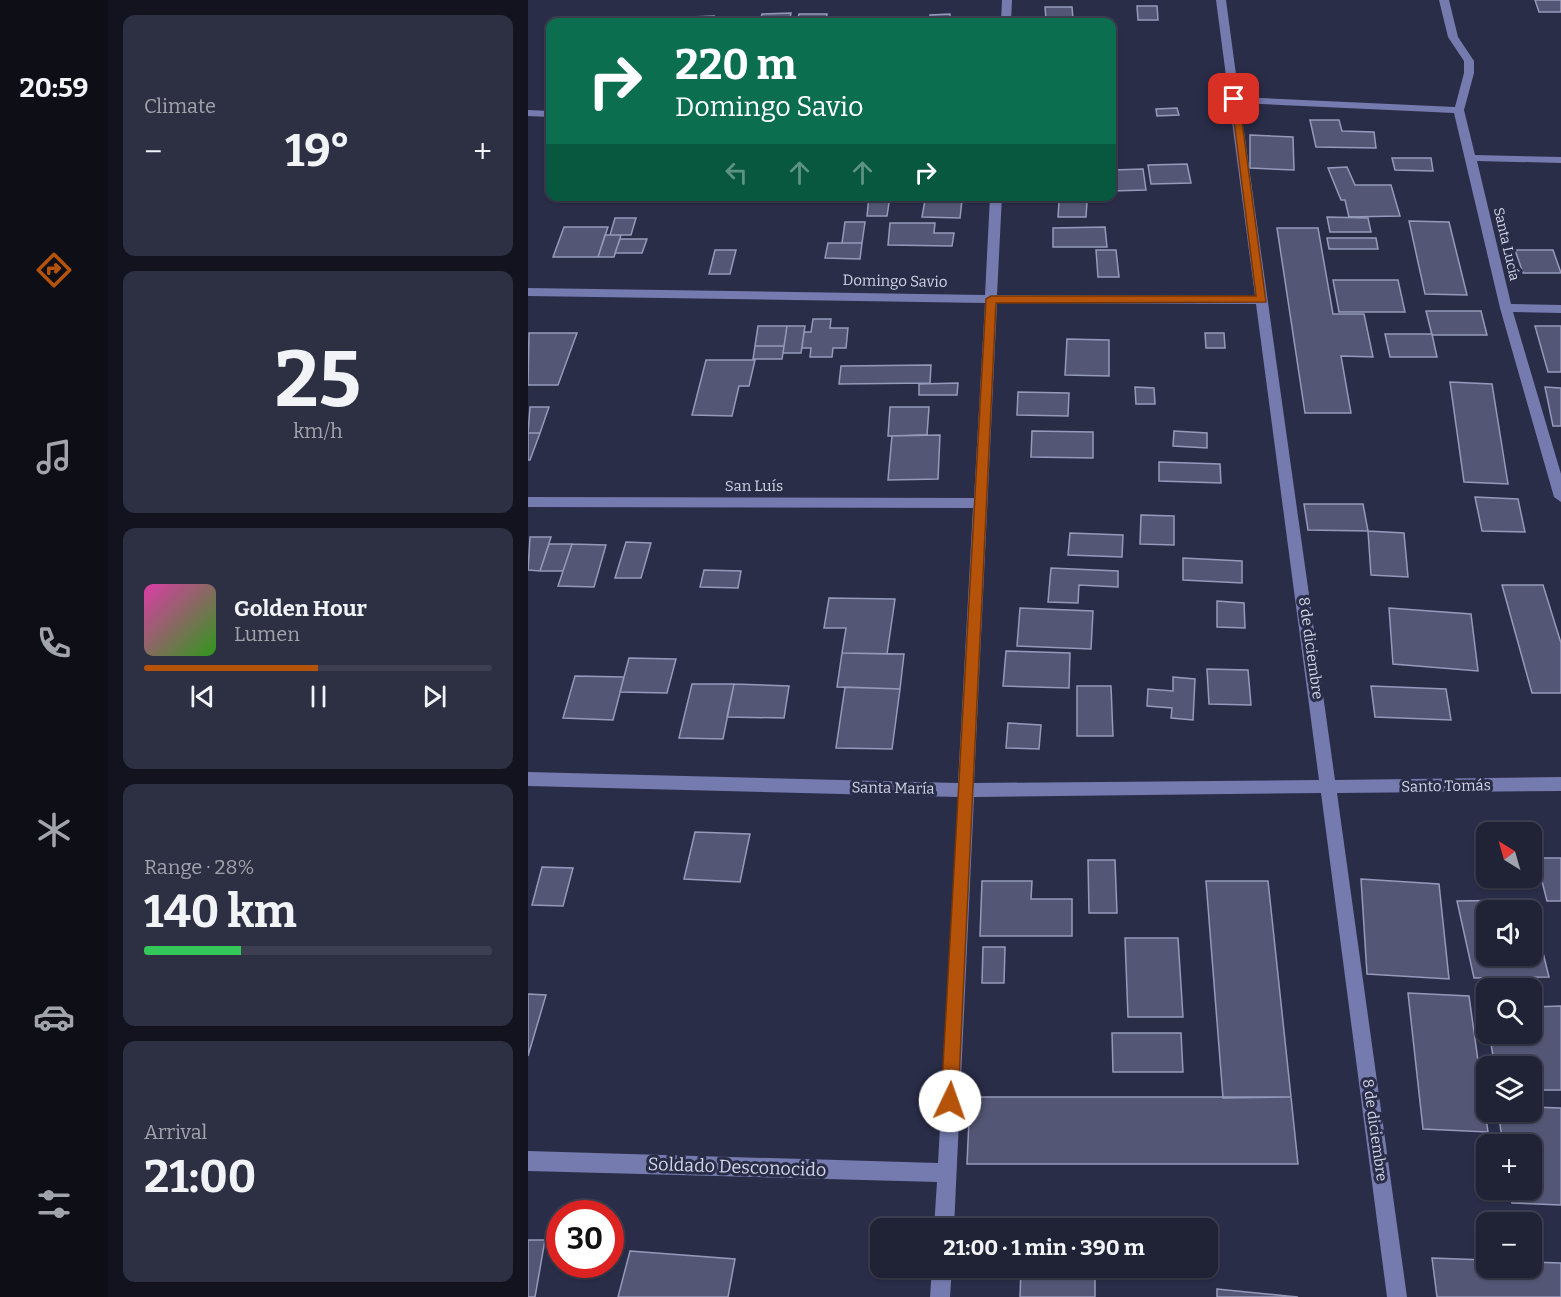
<!DOCTYPE html>
<html lang="en">
<head>
<meta charset="utf-8">
<style>
  :root { --surface:#202236; --page:#2d2f42; --text:#f1f3f6; --muted:#a2a4ad; --line:#3d3f51; --accent:#b45309 }
  body { margin:0; font-family:Bitter,serif; background:var(--page); color:var(--text); height:100vh; display:flex; flex-direction:column; font-size:22px; white-space:nowrap }
  * { box-sizing:border-box; margin:0 }
  p { font-size:20px; color:var(--muted) }
  .icon { flex:none; width:33px; height:33px; fill:none; stroke:currentColor; stroke-width:2; stroke-linecap:round; stroke-linejoin:round }
  .map { position:relative; flex:1; overflow:hidden }
  .drawer { display:flex; flex-direction:column; gap:15px; padding:15px; background:#12131e; width:420px }
  .drawer>* { flex:none }
  .guide { position:absolute; left:18px; top:18px; width:570px; height:183px; border-radius:12px; box-shadow:0 2px 4px #0004,0 0 0 2px var(--line); background:#0b6e4f; color:#fff; overflow:hidden }
  .needle { width:39px; rotate:323deg }
  .controls { position:absolute; left:948px; top:822px; display:grid; gap:12px }
  .controls a { display:grid; place-items:center; width:66px; height:66px; border-radius:12px; background:var(--surface); box-shadow:0 2px 4px #0004,0 0 0 2px var(--line); font-size:30px }
  .speed { position:absolute; left:18px; top:1200px; display:flex; gap:12px; font-size:30px; font-weight:700; text-align:center }
  .speed>* { display:grid; place-content:center; width:78px; height:78px; border-radius:50%; background:var(--surface); box-shadow:0 2px 4px #0004,0 0 0 2px var(--line); line-height:1 }
  .speed .limit { border:9px solid #d22; background:#fff; color:#111 }
  .pin { position:absolute; display:grid; place-items:center; width:51px; height:51px; color:#fff; margin:-26px; border-radius:12px; box-shadow:0 3px 9px #0006 }
  .me { position:absolute; width:66px; margin:-33px; rotate:3deg; stroke-linejoin:round; filter:drop-shadow(0 0 4px #0008) }
  .turn { display:flex; align-items:center; gap:21px; height:126px; padding:0 30px; font-size:27px }
  .turn .icon { width:78px; height:78px; stroke-width:2.5 }
  .turn b { display:block; font-size:42px; line-height:51px }
  .lanes { display:flex; align-items:center; height:57px; padding:0 30px; background:#0003; justify-content:center; gap:30px; direction:ltr }
  .lanes .off { opacity:.35 }
  .big { font-size:45px; font-weight:700; line-height:1.1 }
  .drawer .card { flex:1; display:flex; flex-direction:column; justify-content:center; gap:9px; min-width:0; padding:0 21px; border-radius:12px; background:var(--page) }
  .drawer .dial { align-items:center; gap:0 }
  .dial b { font-size:78px; line-height:1 }
  .song { display:flex; align-items:center; gap:18px }
  .cover { width:72px; height:72px; border-radius:9px; background:linear-gradient(135deg,hsl(320 70% 55%),hsl(110 70% 35%)) }
  .played { height:6px; border-radius:3px; background:linear-gradient(90deg,var(--accent) 50%,var(--line) 50%) }
  .keys { display:flex; justify-content:space-around; direction:ltr }
  .heat { display:flex; justify-content:space-between; align-items:center; font-size:33px; direction:ltr }
  .charge { height:9px; border-radius:4px; background:linear-gradient(90deg,#34c759 28%,var(--line) 0) }
  .trip { position:absolute; left:342px; top:1218px; width:348px; height:60px; border-radius:12px; background:var(--surface); box-shadow:0 2px 4px #0004,0 0 0 2px var(--line); font-weight:700; line-height:60px; text-align:center }
  main { display:flex; flex:1; min-height:0 }
  .menu { display:flex; flex-direction:column; width:108px; justify-content:space-around; align-items:center; background:#0d0e16; color:var(--muted) }
  .menu .icon { width:42px; height:42px }
  .menu .selected { color:var(--accent) }
  .menu b { font-size:27px; color:var(--text) }
  .map>svg:first-child { display:block }
</style>
</head>
<body>
<main>
<nav class="menu">
<b>20:59</b>
<svg class="icon selected" aria-label="directions" viewBox="0 0 24 24"><path d="M12 3l9 9-9 9-9-9zM9 14v-3h6M13 9l2 2-2 2"/></svg>
<svg class="icon" aria-label="music" viewBox="0 0 24 24"><path d="M9 18V5l10-2v13"/><circle cx="6" cy="18" r="3"/><circle cx="16" cy="16" r="3"/></svg>
<svg class="icon" aria-label="phone" viewBox="0 0 24 24"><path d="M5 4h4l2 5-3 2q2 4 5 5l2-3 5 2v4C11 20 4 13 5 4z"/></svg>
<svg class="icon" aria-label="climate" viewBox="0 0 24 24"><path d="M12 3v18M4 7l16 10M4 17L20 7"/></svg>
<svg class="icon" aria-label="car" viewBox="0 0 24 24"><path d="M5 17H2v-5l4-1 3-4h7l3 4 3 1v5h-3M9 17h6M6 11h13"/><circle cx="7" cy="17" r="2"/><circle cx="17" cy="17" r="2"/></svg>
<svg class="icon" aria-label="filters" viewBox="0 0 24 24"><path d="M4 7h16M4 17h16"/><circle cx="9" cy="7" r="2"/><circle cx="15" cy="17" r="2"/></svg>
</nav>
<section class="drawer">
<div class="card"><p>Climate</p>
<div class="heat"><a>−</a><b class="big">19°</b><a>+</a></div>
</div>
<div class="card dial"><b>25</b><p>km/h</p></div>
<div class="card">
<div class="song"><i class="cover"></i><div><b>Golden Hour</b><p>Lumen</p></div></div>
<div class="played"></div>
<div class="keys"><svg class="icon" aria-label="previous" viewBox="0 0 24 24"><path d="M18 5L8 12l10 7zM5 5v14"/></svg><svg class="icon" aria-label="pause" viewBox="0 0 24 24"><path d="M8 5v14M16 5v14"/></svg><svg class="icon" aria-label="next" viewBox="0 0 24 24"><path d="M6 5l10 7-10 7zM19 5v14"/></svg></div>
</div>
<div class="card"><p>Range · 28%</p><b class="big">140 km</b><div class="charge"></div></div>
<div class="card"><p>Arrival</p><b class="big">21:00</b></div>
</section>
<div class="map">
<svg width="1033" height="1297" viewBox="0 0 1033 1297">
  <rect width="100%" height="100%" fill="#2a2d48"/>
  <!-- building -->
  <path fill="#535775" stroke="#959abb" stroke-width="1.5" fill-rule="evenodd" d="M1007,0H1033V12H1011Z
    M609,6H629L630,20H610Z
    M517,7H544L545,19H518Z
    M263,13L261,22H232L234,14Z
    M271,14H299L298,22H269Z
    M422,14V22H402V15Z
    M186,16L184,22H161L163,17Z
    M208,18H233L232,22H207Z
    M649,108L651,115L629,116L628,109Z
    M782,120H811L814,131L846,132L848,148L788,147Z
    M722,135L765,137L766,170L722,168Z
    M864,158H903L905,171L867,170Z
    M659,164L663,183L623,184L620,165Z
    M819,167L827,185H863L872,216L821,217L817,200H813L800,168Z
    M615,169L618,190L584,191V170Z
    M71,196H104L102,201L69,200Z
    M341,196H362L359,216H339Z
    M397,200H434L432,218L394,217Z
    M531,202H559L558,217H530Z
    M799,217L840,218L843,232H802Z
    M87,218H108L103,235H82Z
    M881,221L921,222L939,295L897,294Z
    M317,222H337L334,243H314Z
    M362,223H407L406,233H426L424,246L360,245Z
    M36,227H80L70,257H25Z
    M577,227L579,247H525V228Z
    M749,228H790L805,314H836L845,357L813,356L823,413H777Z
    M77,235H93L86,257H70Z
    M799,238H848L850,249H801Z
    M92,239H119L114,253H87Z
    M300,243H334L332,259L297,258Z
    M187,250H208L202,274H181Z
    M568,250H588L591,277H570Z
    M987,250H1025L1033,273H995Z
    M805,280H870L877,312H811Z
    M898,311H953L959,335H904Z
    M285,319H303L302,328H320L318,348H305L304,357H282L283,348H274L276,332H283Z
    M230,326H259L256,346H227Z
    M259,326H277L273,353H255Z
    M1007,326H1033V372H1020Z
    M1,333H49L30,385H0Z
    M677,333H696L697,348H678Z
    M857,334H904L909,357H862Z
    M539,339L581,340V376L537,375Z
    M227,346H256L254,359H225Z
    M178,360H227L221,386H211L204,416L164,415Z
    M403,365L402,383L311,384L313,366Z
    M922,382L964,384L980,484L936,482Z
    M430,383L429,395H391V384Z
    M607,387L626,388L627,404H608Z
    M1017,387L1033,388V426H1025Z
    M490,392L541,393L540,416L489,415Z
    M2,407H21L12,433H0Z
    M362,407H401L399,435L360,436Z
    M504,431L565,432V458L503,457Z
    M646,431L679,433V448L645,446Z
    M0,433H12L2,460H0Z
    M412,435L410,479L360,480L364,436Z
    M631,462L692,464L693,483L631,481Z
    M947,497L990,499L997,532L954,531Z
    M776,504H835L840,531L780,530Z
    M613,515L646,516V545L612,544Z
    M840,531L876,533L880,577L843,575Z
    M542,533L595,535L594,557L540,555Z
    M2,537H23L12,571L0,570Z
    M98,542L123,543L113,578H87Z
    M21,544H44L35,571H12Z
    M44,544L78,545L66,587L30,586Z
    M655,558L714,561V583L655,580Z
    M523,568L590,571V587L551,585L550,603L520,602Z
    M176,570L213,571L210,588L172,587Z
    M974,585H1015L1033,643V693H1004Z
    M301,598L367,599L359,654L314,653L318,628H296Z
    M689,601L716,603L717,628L689,627Z
    M492,608L565,611L563,649L489,646Z
    M861,608L943,614L950,671L865,664Z
    M478,651L542,653L541,688L475,686Z
    M314,653L376,654L372,689L309,687Z
    M101,658L148,659L139,693L92,692Z
    M679,669L720,670L723,705L681,704Z
    M47,676L96,677L85,720L35,718Z
    M645,677L667,679L665,720L643,718L644,708L619,706L620,689L645,691Z
    M164,684H206L195,739L151,738Z
    M206,684L261,686L256,718L199,717Z
    M549,686H583L585,736H549Z
    M843,686L918,689L923,720L847,717Z
    M317,687L372,689L364,749L308,748Z
    M480,723L513,725L511,749L478,748Z
    M167,832L222,834L212,882L156,879Z
    M1008,858H1033V901H1019Z
    M560,860H587L589,913H561Z
    M14,867L45,868L35,906L4,905Z
    M833,879L911,884L921,979L839,974Z
    M454,881H504L503,899H544V936H452Z
    M678,881H740L763,1097L695,1098Z
    M1002,900L1021,977L946,978L929,901ZM958,910H1004V956H958Z
    M597,938H650L655,1017H600Z
    M455,947H477L476,983H454Z
    M880,993L941,996L960,1132L895,1129Z
    M0,994L18,995L0,1056Z
    M1033,1006V1090H1004V1066H967L961,1034H1004V1007Z
    M584,1033H653L655,1072H585Z
    M442,1097H763L770,1164H439Z
    M1004,1107L1033,1108V1205L984,1203L982,1190H1004V1144H975L970,1112H1004Z
    M0,1240H17L7,1297H0Z
    M102,1251L207,1259L200,1297H90Z
    M904,1258L958,1260V1268H1004V1262L1033,1263V1297H909Z
    M493,1268H567V1297H492Z
    M689,1289L770,1297H689Z"/>
  <g fill="none" stroke-linecap="round" stroke-linejoin="round">
    <!-- minor -->
    <path fill="#757bae" fill-rule="evenodd" d="M474,0H484L483,22H473Z
      M688,0H698L711,97L927,107L936,73V61L920,37L911,0H921L930,37L946,61V73L936,110L947,155L1033,157V163L949,161L983,304L1033,305V313L985,312L1033,474V502L1026,497L972,308L926,113L712,103L807,780L1033,777V791L809,793L879,1297H859L793,793L446,797L426,1228H406L409,1182L0,1171V1151L410,1163L430,797L0,786V772L430,783L445,508L0,507V497L446,498L457,303L0,296V288L457,295L462,196H474L469,295L727,296ZM469,303L728,304L791,780L446,783Z
      M0,110L22,111V117L0,116Z
      M404,1268H424L422,1297H402Z"/>
  </g>
  <!-- route -->
  <path fill="#b45309" stroke="#753606" stroke-width="1.5" d="M703,97L711,99L738,302L468,303L430,1101L428,1107L422,1110L416,1107L413,1101L458,299L463,296H728Z"/>
  <g text-anchor="middle" stroke-width="6" stroke-linejoin="round" paint-order="stroke">
    <!-- far-street labels -->
    <g font-size="14" fill="#d3d6e8" stroke="#2a2d48">
      <text transform="translate(979 244) rotate(77)" y="5">Santa Lucía</text>
    </g>
    <!-- street labels -->
    <g font-size="15" fill="#d3d6e8" stroke="#2a2d48">
      <text transform="translate(367 281) rotate(1)" y="5">Domingo Savio</text>
      <text x="226" y="491">San Luís</text>
      <text transform="translate(783 648) rotate(82)" y="5">8 de diciembre</text>
      <text transform="translate(918 786) rotate(-1)" y="5">Santo Tomás</text>
      <text transform="translate(365 788) rotate(1)" y="5">Santa María</text>
      <text transform="translate(847 1130) rotate(82)" y="5">8 de diciembre</text>
    </g>
    <!-- near-street labels -->
    <g font-size="18" fill="#d3d6e8" stroke="#2a2d48">
      <text transform="translate(209 1167) rotate(2)" y="6">Soldado Desconocido</text>
    </g>
  </g>
</svg>
<div class="controls">
<a><svg class="needle" viewBox="-14 -14 28 28"><path d="M0-13l5 13h-10z" fill="#e53935"/><path d="M0 13l5-13h-10z" fill="#a2a4ad"/></svg></a>
<a><svg class="icon" aria-label="sound" viewBox="0 0 24 24"><path d="M4 9h4l5-4v14l-5-4H4zM17 9q2 3 0 6"/></svg></a>
<a><svg class="icon" aria-label="search" viewBox="0 0 24 24"><circle cx="10" cy="10" r="6"/><path d="M15 15l6 6"/></svg></a>
<a><svg class="icon" aria-label="layers" viewBox="0 0 24 24"><path d="M12 4l9 5-9 5-9-5zM3 14l9 5 9-5"/></svg></a>
<a>+</a>
<a>−</a>
</div>
<div class="speed"><div class="limit">30</div></div>
<div class="pin" style="left:706px;top:99px;background:#d93025"><svg class="icon" aria-label="arrive" viewBox="0 0 24 24"><path d="M6 21V4h12l-3 4 3 4H6"/></svg></div>
<svg class="me" style="left:422px;top:1101px" viewBox="-20 -20 40 40"><circle r="19" fill="#fff"/><path d="M0-13L10 11 0 6-10 11z" fill="#b45309"/></svg>
<div class="trip">21:00 · 1 min · 390 m</div>
<div class="guide">
<div class="turn"><svg class="icon" aria-label="right" viewBox="0 0 24 24"><path d="M7 20v-9h11M14 6l5 5-5 5"/></svg><div><b>220 m</b>Domingo Savio</div></div>
<div class="lanes"><svg class="icon off" aria-label="left" viewBox="0 0 24 24"><path d="M17 20v-9H6M10 6l-5 5 5 5"/></svg><svg class="icon off" aria-label="ahead" viewBox="0 0 24 24"><path d="M12 20V5M6 11l6-6 6 6"/></svg><svg class="icon off" aria-label="ahead" viewBox="0 0 24 24"><path d="M12 20V5M6 11l6-6 6 6"/></svg><svg class="icon" aria-label="right" viewBox="0 0 24 24"><path d="M7 20v-9h11M14 6l5 5-5 5"/></svg></div>
</div>
</div>
</main>
</body>
</html>
